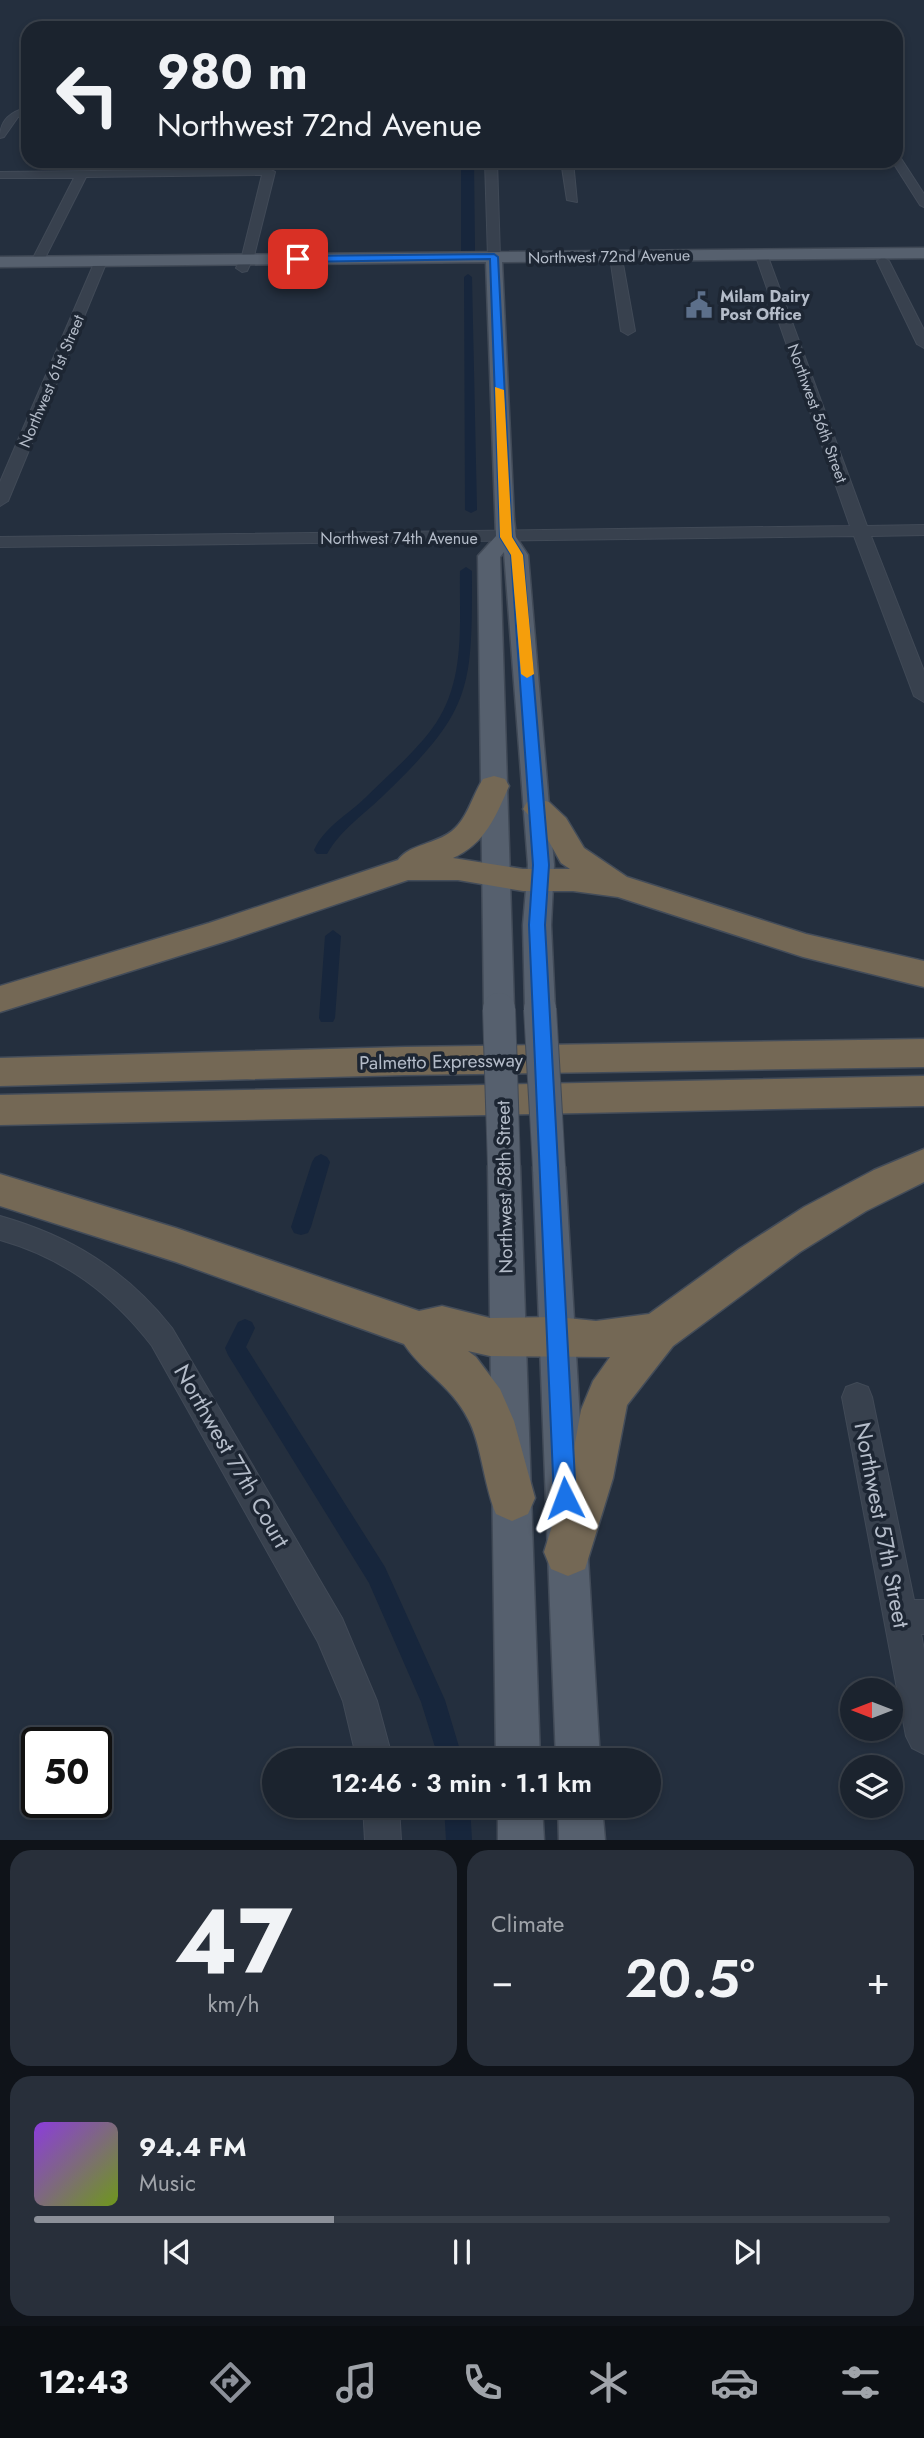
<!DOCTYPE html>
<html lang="en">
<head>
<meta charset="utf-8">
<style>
  :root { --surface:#1b232e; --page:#282f3a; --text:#f1f3f6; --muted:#a0a4aa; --line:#39404a; --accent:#8c9099 }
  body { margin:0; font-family:Jost,sans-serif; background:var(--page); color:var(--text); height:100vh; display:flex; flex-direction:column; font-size:26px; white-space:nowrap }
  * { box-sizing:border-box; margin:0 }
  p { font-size:23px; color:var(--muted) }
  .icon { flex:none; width:38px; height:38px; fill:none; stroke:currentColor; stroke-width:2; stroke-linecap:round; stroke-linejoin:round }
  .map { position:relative; height:1840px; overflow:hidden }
  .details { display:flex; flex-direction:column; gap:10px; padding:10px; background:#0f1319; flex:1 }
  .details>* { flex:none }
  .top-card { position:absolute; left:21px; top:21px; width:882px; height:147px; border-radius:21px; box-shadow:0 4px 10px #0003,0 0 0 2px var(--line); background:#1b232e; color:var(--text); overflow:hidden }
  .needle { width:46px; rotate:270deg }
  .tools { position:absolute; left:840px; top:1678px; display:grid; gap:14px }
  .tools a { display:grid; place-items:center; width:63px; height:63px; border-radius:50%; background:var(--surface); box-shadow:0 4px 10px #0003,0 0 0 2px var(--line); font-size:35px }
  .speed { position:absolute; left:21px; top:1727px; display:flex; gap:14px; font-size:35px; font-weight:700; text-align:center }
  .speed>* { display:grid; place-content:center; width:91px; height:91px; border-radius:50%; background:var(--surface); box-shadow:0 4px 10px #0003,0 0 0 2px var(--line); line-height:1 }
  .speed .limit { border:4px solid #111; border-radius:10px; background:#fff; color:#111 }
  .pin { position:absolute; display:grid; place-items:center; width:60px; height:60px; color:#fff; margin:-30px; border-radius:14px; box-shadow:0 4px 10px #0006 }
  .me { position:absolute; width:77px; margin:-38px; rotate:357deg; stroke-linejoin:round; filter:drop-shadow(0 0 5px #0008) }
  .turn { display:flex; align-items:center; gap:24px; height:147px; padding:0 21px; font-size:32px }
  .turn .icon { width:91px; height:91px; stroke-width:2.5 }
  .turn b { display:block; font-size:49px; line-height:60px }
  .big { font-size:52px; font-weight:600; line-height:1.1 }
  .details .widget { flex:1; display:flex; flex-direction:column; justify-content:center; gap:10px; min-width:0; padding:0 24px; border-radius:21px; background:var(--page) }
  .details .dial { align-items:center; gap:0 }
  .dial b { font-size:91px; line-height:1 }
  .song { display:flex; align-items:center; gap:21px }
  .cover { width:84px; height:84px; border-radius:10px; background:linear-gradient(135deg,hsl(270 70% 55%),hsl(80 70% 35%)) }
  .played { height:7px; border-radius:4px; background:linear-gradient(90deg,var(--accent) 35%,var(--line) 35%) }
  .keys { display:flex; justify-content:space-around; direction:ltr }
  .heat { display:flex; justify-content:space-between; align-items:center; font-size:38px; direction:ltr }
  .details .tiles { flex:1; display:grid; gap:10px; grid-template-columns:1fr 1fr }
  .widget:last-child { grid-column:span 2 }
  .trip { position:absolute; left:262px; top:1748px; width:399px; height:70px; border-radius:35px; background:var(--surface); box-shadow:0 4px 10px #0003,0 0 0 2px var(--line); font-weight:600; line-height:70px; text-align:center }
  .menu { display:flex; height:112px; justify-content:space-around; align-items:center; background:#0b0e12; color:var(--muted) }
  .menu .icon { width:49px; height:49px }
  .menu .active { color:var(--accent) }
  .menu b { font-size:32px; color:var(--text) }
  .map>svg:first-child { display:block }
</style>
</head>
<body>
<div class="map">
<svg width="924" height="1840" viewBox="0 0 924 1840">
  <rect width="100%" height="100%" fill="#242f3e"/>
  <!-- water -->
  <path fill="#17263c" d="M461,161H474L475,251H461Z"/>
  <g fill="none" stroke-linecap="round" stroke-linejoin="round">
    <!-- canal -->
    <path fill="#17263c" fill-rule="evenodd" d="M468,274L472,277L477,510L471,513L465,510L464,277Z
      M466,567L472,571C472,688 473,709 386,793C366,813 341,829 327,854H317L314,850C325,826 348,815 366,797C390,773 417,751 436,723C466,678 459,622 460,571Z
      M333,930L341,936L335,1018L333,1022H321L319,1018L325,936Z
      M321,1154L327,1157L330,1162L311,1227L308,1233L301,1235L294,1233L291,1227L312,1162L315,1157Z
      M245,1319L252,1322L255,1328L246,1347L385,1567L445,1700L463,1760H439L421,1702L369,1583L228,1355L225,1348L238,1322Z
      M444,1806H470L472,1840H446Z"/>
    <defs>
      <path id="minor" d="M28,107V114L18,117L4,137L0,138C0,119 11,112 28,107Z
        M896,156L900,157L924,194V207L920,205L892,161H896Z
        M485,161H497L500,257L494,261L488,257Z
        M561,161H573L577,202L567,200Z
        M269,169L275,172L254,256L247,271L242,272L236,268L242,256L262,175L86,177L43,262L37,266L31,262L74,178H0V172Z
        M761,250L767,254L867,526L924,525V535L871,536L924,671V702L914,696L854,536L0,547V537L850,526L755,254Z
        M101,257L107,261L8,501L0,506V482L95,261Z
        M883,257L889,261L924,330V348L917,344L877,261Z
        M617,260L623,264L635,331L628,335L621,331L611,264Z
        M0,1216C71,1236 126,1270 172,1328L342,1618L377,1701L393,1760H357L343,1701L318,1642L152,1346C112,1294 64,1258 0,1240Z
        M857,1383L868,1387L872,1397L914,1600H924V1634H921L924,1650V1754L912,1748L906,1736L842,1397L846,1387Z
        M363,1806H399L401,1840H365Z"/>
      <path id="major" d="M924,248V258L502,262L514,519L516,537L528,555L554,865L551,925L555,1009L550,1017L540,1020L530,1017L525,1009L523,925L528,865L504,552L500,557L514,1009L509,1017L499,1020L489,1017L484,1009L478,556L496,536L486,262L0,267V257Z
        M504,1153L516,1156L520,1166L540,1760H496L488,1166L492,1156Z
        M549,1154L561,1157L565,1167L600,1760H556L533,1167L537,1157Z
        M498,1806H542L544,1840H498Z
        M558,1806H602L605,1840H559Z"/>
      <path id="highway" d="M494,776L505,779L509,786C496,816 485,844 453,858L523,869H570L561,863L543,831L523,809L527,802L538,799L549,802L566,818L584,848L627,877L806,934L924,961V987L803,957L618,897L573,891H523L458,880H408L233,939L0,1012V986L209,923L398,860C410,844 436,844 452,831C468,818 472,796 483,779Z
        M924,1039V1067L405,1075L0,1086V1058L405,1047Z
        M924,1076V1106L0,1125V1095Z
        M924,1149V1182L866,1211L800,1252L673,1346L627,1405L613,1478L585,1569L568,1576L551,1569L544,1552L571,1465L581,1410L593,1381L610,1357L490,1356L468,1351L476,1357L500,1389L514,1421L535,1498L528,1514L512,1521L496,1514C484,1486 481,1442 468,1419C451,1385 423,1373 404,1344L176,1262L0,1206V1174L176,1228L419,1311L442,1306L490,1318L557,1317L596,1321L649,1314L739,1249L804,1207L874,1170Z"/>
    </defs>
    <!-- minor casing -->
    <use href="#minor" stroke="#414a57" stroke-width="2"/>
    <!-- major casing -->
    <use href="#major" stroke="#414a57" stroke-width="3"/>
    <!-- highway casing -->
    <use href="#highway" stroke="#434c59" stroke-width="3"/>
    <!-- minor -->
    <use href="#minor" fill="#38414e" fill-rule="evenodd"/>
    <!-- major -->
    <use href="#major" fill="#56606e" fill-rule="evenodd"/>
    <!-- highway -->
    <use href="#highway" fill="#746855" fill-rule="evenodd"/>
    <defs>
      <path id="major-bridge" d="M499,1009L504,1166
        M540,1009L549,1167"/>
    </defs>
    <!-- major-bridge casing -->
    <use href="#major-bridge" stroke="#414a57" stroke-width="34" stroke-linecap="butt"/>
    <!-- major-bridge -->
    <use href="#major-bridge" stroke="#56606e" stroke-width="32"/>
  </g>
  <!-- route -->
  <path fill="#1a73e8" stroke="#114b97" stroke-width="2" d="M494,254L498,257L512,537L523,555L549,865L545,925L576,1498L573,1506L565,1509L557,1506L554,1498L529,925L533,865L511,555L500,537L490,259L298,262L293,259L298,256Z"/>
  <!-- slow -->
  <path fill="#f59e0b" d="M495,387L504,390L512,537L523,555L534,674L527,678L521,674L511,555L500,537Z"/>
  <!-- icons -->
  <defs>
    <symbol id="civic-bare" viewBox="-9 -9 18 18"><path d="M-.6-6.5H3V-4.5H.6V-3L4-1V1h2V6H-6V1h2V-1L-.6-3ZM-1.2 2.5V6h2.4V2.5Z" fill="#5c6f8a" stroke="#1d2633" stroke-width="2.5" paint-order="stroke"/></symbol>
  </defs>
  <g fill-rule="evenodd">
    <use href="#civic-bare" x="680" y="286" width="38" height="38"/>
  </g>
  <g text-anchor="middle" stroke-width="7" stroke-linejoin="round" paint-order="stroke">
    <!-- far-street labels -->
    <g font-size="16" fill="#b4bcc9" stroke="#1d2633">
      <text transform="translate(609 256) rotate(-1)" y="6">Northwest 72nd Avenue</text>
      <text transform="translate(51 381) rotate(-67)" y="6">Northwest 61st Street</text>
      <text transform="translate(818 413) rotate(70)" y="6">Northwest 56th Street</text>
      <text x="399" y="544">Northwest 74th Avenue</text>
    </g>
    <!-- far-poi labels -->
    <g font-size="16" font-weight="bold" fill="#b4bcc9" stroke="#1d2633" text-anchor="start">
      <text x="720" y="302">Milam Dairy<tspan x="720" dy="18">Post Office</tspan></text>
    </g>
    <!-- street labels -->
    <g font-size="19" fill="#b4bcc9" stroke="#1d2633">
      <text transform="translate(441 1061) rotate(-1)" y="7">Palmetto Expressway</text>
      <text transform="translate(504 1187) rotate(-91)" y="7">Northwest 58th Street</text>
    </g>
    <!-- near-street labels -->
    <g font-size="23" fill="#b4bcc9" stroke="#1d2633">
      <text transform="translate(232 1456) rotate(60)" y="8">Northwest 77th Court</text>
      <text transform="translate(882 1525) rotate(79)" y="8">Northwest 57th Street</text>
    </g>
  </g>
</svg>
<div class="tools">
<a><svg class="needle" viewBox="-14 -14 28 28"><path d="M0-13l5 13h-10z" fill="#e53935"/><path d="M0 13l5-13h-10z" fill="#a0a4aa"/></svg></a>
<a><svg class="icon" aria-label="layers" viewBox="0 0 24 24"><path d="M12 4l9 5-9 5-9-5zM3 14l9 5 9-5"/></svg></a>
</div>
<div class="speed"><div class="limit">50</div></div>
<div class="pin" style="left:298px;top:259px;background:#d93025"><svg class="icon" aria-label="arrive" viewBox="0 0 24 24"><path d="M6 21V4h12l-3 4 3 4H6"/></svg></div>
<svg class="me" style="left:565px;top:1498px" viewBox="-20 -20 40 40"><path d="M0-17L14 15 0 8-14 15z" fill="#1a73e8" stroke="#fff" stroke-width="4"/></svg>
<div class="trip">12:46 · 3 min · 1.1 km</div>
<div class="top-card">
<div class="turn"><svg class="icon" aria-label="left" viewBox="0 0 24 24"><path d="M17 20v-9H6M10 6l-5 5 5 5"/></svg><div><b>980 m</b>Northwest 72nd Avenue</div></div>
</div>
</div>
<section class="details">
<div class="tiles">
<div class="widget dial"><b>47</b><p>km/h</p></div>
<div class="widget"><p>Climate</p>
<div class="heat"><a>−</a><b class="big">20.5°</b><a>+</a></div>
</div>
<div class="widget">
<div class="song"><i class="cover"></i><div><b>94.4 FM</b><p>Music</p></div></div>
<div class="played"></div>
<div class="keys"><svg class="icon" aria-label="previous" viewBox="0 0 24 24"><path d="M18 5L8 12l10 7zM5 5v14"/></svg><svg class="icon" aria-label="pause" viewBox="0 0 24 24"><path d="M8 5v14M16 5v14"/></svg><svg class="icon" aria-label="next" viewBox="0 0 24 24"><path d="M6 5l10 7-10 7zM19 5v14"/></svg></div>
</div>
</div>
</section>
<nav class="menu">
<b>12:43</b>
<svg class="icon active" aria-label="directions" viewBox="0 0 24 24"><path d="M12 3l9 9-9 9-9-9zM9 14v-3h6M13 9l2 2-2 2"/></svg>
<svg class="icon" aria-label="music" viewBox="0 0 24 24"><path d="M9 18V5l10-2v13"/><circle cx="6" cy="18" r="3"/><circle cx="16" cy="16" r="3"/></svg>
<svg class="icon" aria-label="phone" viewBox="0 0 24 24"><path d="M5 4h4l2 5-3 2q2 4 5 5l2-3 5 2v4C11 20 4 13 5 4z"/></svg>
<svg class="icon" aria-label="climate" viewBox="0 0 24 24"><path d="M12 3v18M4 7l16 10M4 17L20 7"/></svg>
<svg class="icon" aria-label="car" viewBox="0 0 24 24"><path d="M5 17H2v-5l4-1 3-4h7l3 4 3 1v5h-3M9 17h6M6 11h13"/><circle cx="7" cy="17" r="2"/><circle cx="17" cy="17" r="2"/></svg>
<svg class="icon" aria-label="filters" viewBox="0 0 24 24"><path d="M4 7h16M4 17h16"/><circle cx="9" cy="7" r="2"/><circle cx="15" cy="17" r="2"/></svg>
</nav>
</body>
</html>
